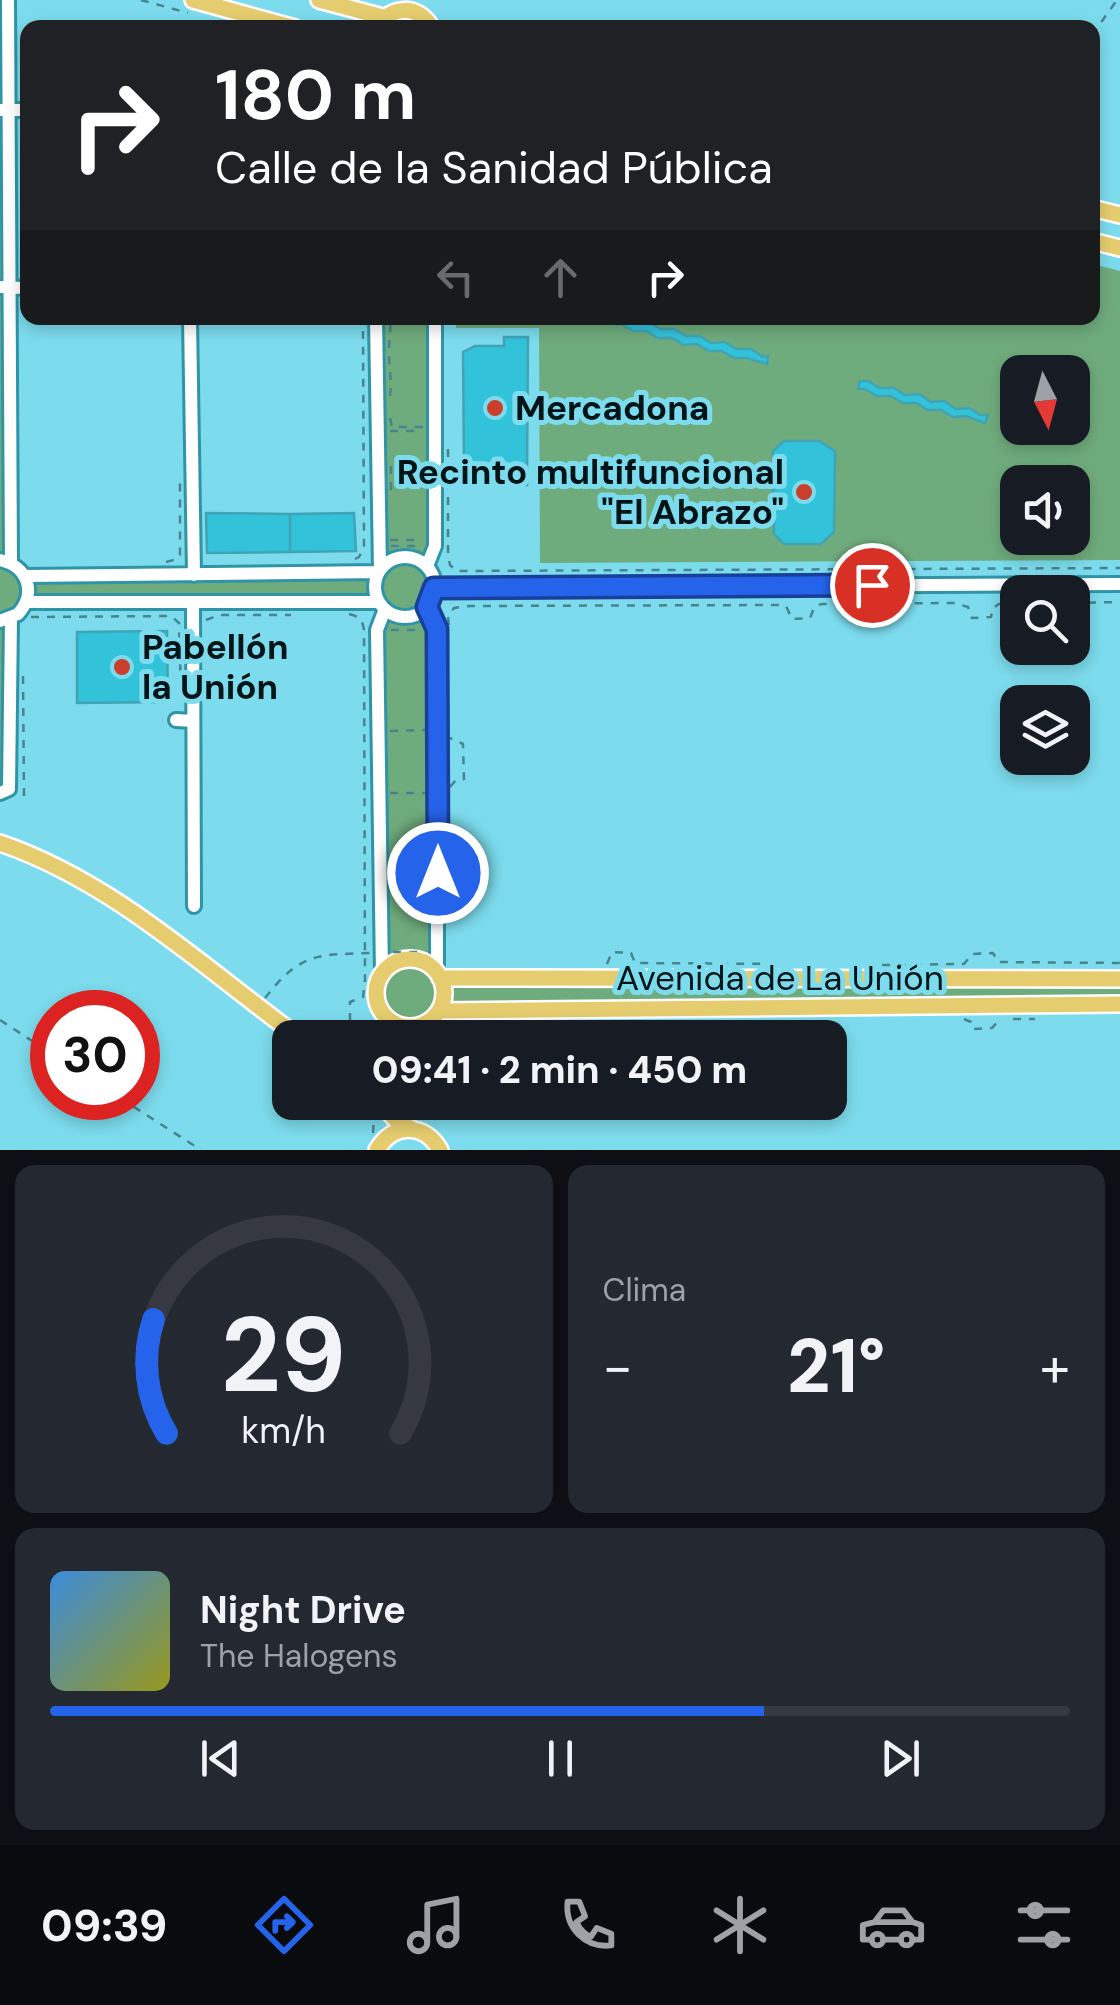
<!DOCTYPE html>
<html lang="es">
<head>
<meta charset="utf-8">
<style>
  :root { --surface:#171b24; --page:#242831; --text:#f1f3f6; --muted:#9ea1a6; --line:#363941; --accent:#2563eb }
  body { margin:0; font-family:"DM Sans",sans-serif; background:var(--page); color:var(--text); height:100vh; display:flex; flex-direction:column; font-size:38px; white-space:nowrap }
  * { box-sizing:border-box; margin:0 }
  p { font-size:32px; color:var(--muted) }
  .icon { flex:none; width:55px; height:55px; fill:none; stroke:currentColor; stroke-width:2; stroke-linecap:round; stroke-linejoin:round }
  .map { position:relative; height:1150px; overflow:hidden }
  .drawer { display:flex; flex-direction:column; gap:15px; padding:15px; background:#0d0f14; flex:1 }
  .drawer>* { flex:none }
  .top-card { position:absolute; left:20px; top:20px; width:1080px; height:305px; border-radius:20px; box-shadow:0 5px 15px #0003; background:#202124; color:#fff; overflow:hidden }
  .needle { width:65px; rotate:174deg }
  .fabs { position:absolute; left:1000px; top:355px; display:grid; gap:20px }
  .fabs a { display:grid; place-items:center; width:90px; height:90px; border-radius:20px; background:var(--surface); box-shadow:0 5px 15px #0003; font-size:50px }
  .speed { position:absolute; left:30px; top:990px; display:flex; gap:20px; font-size:50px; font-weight:700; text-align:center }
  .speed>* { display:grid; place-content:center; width:130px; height:130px; border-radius:50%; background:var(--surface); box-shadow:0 5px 15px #0003; line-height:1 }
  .speed .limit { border:15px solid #d22; background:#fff; color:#111 }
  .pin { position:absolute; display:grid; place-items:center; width:85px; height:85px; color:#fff; margin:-42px; border:5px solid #fff; border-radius:50%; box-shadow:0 2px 10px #0007 }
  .me { position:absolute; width:110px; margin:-55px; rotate:0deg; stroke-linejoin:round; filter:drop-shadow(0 0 8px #0008) }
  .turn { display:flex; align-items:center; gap:35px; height:210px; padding:0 30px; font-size:45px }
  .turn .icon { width:130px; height:130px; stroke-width:2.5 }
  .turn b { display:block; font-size:70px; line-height:85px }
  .lanes { display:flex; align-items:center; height:95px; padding:0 30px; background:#0003; justify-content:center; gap:50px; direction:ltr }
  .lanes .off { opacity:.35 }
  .big { font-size:75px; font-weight:800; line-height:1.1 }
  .drawer .tile { flex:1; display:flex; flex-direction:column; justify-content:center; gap:15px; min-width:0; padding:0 35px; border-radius:20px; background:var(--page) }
  .drawer .dial { align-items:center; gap:0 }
  .dial svg { height:260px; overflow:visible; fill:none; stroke:var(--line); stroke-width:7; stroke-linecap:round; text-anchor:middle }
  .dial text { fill:var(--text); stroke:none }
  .song { display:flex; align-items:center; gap:30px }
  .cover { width:120px; height:120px; border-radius:15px; background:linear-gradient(135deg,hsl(210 70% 55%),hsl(60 70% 35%)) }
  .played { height:10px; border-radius:5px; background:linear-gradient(90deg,var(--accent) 70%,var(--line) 70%) }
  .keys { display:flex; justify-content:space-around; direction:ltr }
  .heat { display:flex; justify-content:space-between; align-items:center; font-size:55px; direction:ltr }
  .drawer .tiles { flex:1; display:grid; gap:15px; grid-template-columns:1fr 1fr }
  .tile:last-child { grid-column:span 2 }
  .trip { position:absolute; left:272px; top:1020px; width:575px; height:100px; border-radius:20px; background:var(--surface); box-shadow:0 5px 15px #0003; font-weight:800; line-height:100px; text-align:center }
  .menu { display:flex; height:160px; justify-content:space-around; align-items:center; background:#090b0e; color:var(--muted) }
  .menu .icon { width:70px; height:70px }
  .menu .on { color:var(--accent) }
  .menu b { font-size:45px; color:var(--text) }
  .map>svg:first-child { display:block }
</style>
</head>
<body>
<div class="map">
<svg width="1120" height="1150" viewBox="0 0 1120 1150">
  <rect width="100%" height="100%" fill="#7cdced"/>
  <!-- green -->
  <path fill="#6fac7d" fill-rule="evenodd" d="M0,0H8L11,562L25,576L379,570L376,318H435V546L427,566C436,580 436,593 427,607L437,629V972L1120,979V1004L437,1014L423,1025H399C378,1013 372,996 382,974L377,630L385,609L379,602H27L11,618L9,789L0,793Z
    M1093,264L1120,271V560L540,563L539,328H456V318H1092ZM1018,372H1072V428H1018ZM1018,482H1072V538H1018Z"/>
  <!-- building -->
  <path fill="#32c3da" stroke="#41a4b5" stroke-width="2.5" d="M597,318H627L635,322H649L660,329H674L686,336H700L711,343L725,342L736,349H751L763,357L768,356L767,364L747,358H734L722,351H709L697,344L684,345L672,338H658L646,331H633L621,324H608Z
    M504,337H528L527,485H467V466L464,463L463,352L475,346H504Z
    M860,381H868L880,388H894L905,395L919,394L931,402L944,401L956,409L969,408L980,415H988L985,423L966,416L953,417L941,410H928L916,403H903L891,396H877L865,389H858Z
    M784,441H819L835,451L834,532L821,544H784L774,534L773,451Z
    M206,513L290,514V552L207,553Z
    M354,513L356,551L290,552V514Z
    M167,631L168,702L77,703V632Z"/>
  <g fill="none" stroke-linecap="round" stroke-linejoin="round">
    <defs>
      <path id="minor" d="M8,0L11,563
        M0,110H28
        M0,287L28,288
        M190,318L194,575
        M376,318L380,570
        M375 587a30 30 0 1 1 60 0a30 30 0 1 1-60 0Z
        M0,560C28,566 37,593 18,614L0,621
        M427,566L435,546V318
        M25,576L379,572
        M434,588L1120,584
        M27,602H379
        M193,602L194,906
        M427,607L437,629V972
        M176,720L193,721
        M0,793L9,789L11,618
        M382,974L377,630L385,609"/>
      <path id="major" d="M193,0L295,28
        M319,0L383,17
        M376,28C392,5 417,4 432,28
        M1092,208L1120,215
        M1092,241L1120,248
        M0,843C114,882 204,968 300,1038
        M376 993a34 34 0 1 1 68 0a34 34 0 1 1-68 0Z
        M440,978L1120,979
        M439,1011L1120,1004
        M380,1102L396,1120L412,1129
        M377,1150C393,1122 425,1123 440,1150"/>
    </defs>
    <!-- minor casing -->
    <use href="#minor" stroke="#2f95a6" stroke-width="18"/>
    <!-- major casing -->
    <use href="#major" stroke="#fff" stroke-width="20"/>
    <!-- path -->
    <path stroke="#46848f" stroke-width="2.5" stroke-dasharray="8 8" stroke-linecap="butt" d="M141,0L188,13
      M1092,35L1117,0
      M391,318H423
      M390,396C392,380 389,368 389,353C389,340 391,331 390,318
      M390,418L392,427H425
      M390,431H422
      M448,449V555L450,565L457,571L1120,568
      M391,490V463
      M390,540H422
      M391,546H423
      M355,559L359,557L364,547L363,331
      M166,562L177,559L180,555V479
      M1072,603L1120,602
      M349,614C359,616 363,621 364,630L365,980L363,997L350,1002V1021H358L365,1030
      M31,617L171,616L179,623L181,694
      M206,620L219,615H291
      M449,625L448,617L454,608L469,606L778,605L786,606L792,619L810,618L814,608L821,604L954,603L968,607L972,618L991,617L993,608L999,604L1018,603
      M391,630H423
      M23,676L24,797
      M390,731L427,730
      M450,787L456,780L464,779L463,744L450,738
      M390,793H427
      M393,952H425
      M607,964L612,952L631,953L635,963L784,964
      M882,965L964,964L972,954L993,953L998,962L1120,963
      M265,998C301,952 317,955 370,953
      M964,1019L971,1022L973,1029L992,1028L1000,1019
      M1013,1019H1035
      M0,1020L52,1054
      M610,1024L613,1033H633L637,1022
      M120,1098L201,1150
      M373,1133L374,1117"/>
    <!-- minor -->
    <use href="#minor" stroke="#fff" stroke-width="12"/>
    <!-- major -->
    <use href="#major" stroke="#e5cd6f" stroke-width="15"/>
  </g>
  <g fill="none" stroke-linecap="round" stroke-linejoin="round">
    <defs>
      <path id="route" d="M438,873L437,629L427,607L434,588L872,585"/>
    </defs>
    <!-- route casing -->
    <use href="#route" stroke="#184099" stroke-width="25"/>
    <!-- route -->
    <use href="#route" stroke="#2563eb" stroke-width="18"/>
  </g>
  <!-- markers -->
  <g fill="#ca3e2b" stroke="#7cdced" stroke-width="4">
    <circle cx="495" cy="408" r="10"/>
    <circle cx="804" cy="492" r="10"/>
    <circle cx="122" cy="667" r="10"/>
  </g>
  <g text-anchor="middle" stroke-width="10" stroke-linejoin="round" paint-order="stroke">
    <!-- poi labels -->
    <g font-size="35" font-weight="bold" fill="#011417" stroke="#7cdced" text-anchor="start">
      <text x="515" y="420">Mercadona</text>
      <text x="784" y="484" text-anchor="end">Recinto multifuncional<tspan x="784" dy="40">"El Abrazo"</tspan></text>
      <text x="142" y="659">Pabellón<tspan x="142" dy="40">la Unión</tspan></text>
    </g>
    <!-- street labels -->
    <g font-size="35" fill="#011417" stroke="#7cdced">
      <text x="780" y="990">Avenida de La Unión</text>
    </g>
  </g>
</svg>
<div class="fabs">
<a><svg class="needle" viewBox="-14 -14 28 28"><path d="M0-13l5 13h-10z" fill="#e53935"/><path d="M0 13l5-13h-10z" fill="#9ea1a6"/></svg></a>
<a><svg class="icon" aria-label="sound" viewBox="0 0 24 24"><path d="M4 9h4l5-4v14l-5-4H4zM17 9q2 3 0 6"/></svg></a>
<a><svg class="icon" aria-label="search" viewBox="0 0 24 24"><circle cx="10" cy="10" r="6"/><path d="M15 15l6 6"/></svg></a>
<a><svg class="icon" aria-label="layers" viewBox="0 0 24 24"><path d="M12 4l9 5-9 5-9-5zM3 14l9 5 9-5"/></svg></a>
</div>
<div class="speed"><div class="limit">30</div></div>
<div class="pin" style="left:872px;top:585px;background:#d93025"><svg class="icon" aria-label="arrive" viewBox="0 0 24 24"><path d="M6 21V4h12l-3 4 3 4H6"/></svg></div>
<svg class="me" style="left:438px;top:873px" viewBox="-20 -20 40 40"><circle r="17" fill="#2563eb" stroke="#fff" stroke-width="3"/><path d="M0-11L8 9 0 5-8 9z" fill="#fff"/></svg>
<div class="trip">09:41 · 2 min · 450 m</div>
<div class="top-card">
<div class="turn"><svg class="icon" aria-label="right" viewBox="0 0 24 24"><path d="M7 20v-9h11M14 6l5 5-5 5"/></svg><div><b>180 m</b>Calle de la Sanidad Pública</div></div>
<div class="lanes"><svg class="icon off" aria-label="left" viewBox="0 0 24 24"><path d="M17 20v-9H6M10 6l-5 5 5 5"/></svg><svg class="icon off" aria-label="ahead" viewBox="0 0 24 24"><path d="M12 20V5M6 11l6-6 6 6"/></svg><svg class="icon" aria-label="right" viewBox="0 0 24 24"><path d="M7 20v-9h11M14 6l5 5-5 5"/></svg></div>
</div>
</div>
<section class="drawer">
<div class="tiles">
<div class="tile dial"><svg viewBox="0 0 100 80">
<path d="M14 69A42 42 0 1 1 86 69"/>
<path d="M14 69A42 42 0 0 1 10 34" stroke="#2563eb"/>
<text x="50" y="56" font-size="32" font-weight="700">29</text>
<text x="50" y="72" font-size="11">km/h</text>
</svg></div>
<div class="tile"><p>Clima</p>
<div class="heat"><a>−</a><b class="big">21°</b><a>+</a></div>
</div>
<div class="tile">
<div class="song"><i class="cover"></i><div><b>Night Drive</b><p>The Halogens</p></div></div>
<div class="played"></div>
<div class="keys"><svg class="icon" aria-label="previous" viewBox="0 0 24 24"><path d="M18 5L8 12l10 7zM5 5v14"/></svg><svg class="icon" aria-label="pause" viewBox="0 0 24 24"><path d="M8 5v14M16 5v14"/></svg><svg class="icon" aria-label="next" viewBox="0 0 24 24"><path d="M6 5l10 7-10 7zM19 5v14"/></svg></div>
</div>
</div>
</section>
<nav class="menu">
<b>09:39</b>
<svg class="icon on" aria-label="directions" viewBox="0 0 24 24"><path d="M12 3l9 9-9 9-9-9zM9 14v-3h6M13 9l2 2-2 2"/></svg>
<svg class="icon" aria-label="music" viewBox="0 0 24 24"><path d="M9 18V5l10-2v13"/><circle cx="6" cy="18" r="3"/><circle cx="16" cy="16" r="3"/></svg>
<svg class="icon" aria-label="phone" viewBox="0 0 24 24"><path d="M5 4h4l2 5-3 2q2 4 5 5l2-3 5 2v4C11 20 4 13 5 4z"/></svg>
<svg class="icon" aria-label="climate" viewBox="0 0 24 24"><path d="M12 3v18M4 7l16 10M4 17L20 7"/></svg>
<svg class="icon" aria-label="car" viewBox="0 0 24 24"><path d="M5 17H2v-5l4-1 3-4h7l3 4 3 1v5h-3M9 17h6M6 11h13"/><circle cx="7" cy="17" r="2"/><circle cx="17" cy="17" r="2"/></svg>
<svg class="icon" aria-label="filters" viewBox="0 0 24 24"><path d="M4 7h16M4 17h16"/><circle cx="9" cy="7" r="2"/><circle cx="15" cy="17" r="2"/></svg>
</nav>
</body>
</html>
